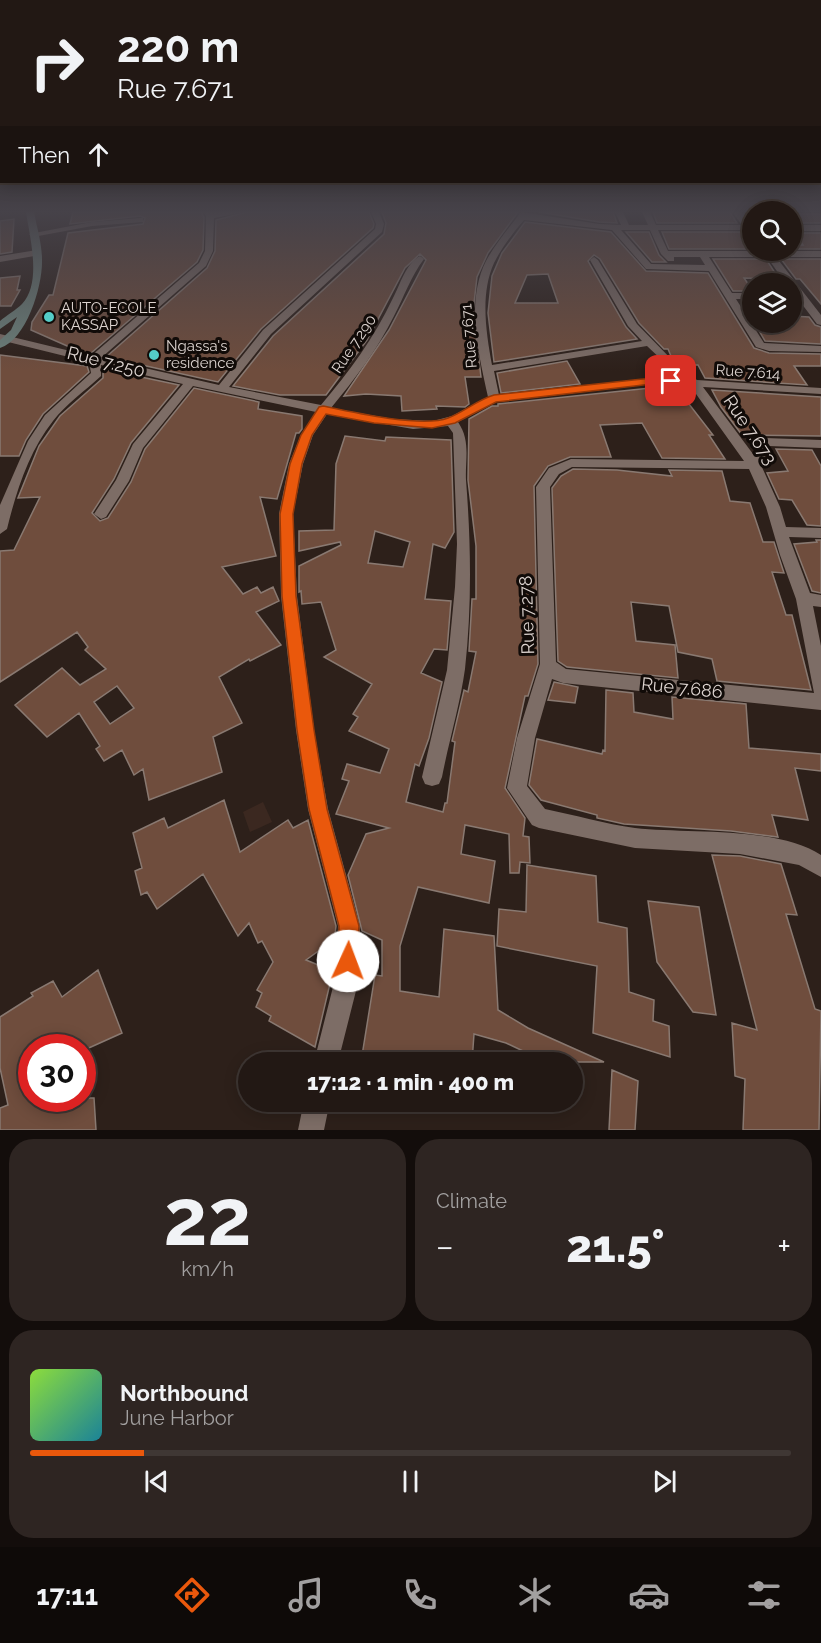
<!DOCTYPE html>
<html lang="en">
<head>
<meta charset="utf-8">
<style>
  :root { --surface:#221814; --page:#2e2522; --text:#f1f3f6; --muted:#a2a0a0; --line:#3f3734; --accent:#ea580c }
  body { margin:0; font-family:Raleway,sans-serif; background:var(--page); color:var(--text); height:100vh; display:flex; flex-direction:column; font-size:22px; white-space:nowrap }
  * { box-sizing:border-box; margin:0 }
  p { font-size:20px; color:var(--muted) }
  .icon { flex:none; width:33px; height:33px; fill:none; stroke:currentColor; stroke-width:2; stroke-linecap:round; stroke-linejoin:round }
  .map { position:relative; height:1130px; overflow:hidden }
  .side { display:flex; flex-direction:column; gap:9px; padding:9px; background:#130d0b; flex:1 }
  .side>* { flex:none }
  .guide { position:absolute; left:0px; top:0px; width:822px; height:183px; box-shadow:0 3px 15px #0003,0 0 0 2px var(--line); background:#221814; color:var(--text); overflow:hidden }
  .buttons { position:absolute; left:742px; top:201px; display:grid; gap:12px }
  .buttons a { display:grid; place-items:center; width:60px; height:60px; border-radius:50%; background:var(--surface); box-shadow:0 3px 15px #0003,0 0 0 2px var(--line); font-size:30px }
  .speed { position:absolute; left:18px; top:1034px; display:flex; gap:12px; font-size:30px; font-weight:700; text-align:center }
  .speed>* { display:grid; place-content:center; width:78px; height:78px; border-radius:50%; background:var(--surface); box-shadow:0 3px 15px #0003,0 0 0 2px var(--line); line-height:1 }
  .speed .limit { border:9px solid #d22; background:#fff; color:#111 }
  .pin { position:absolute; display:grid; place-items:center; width:51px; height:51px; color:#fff; margin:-26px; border-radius:12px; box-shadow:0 3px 9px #0006 }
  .me { position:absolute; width:66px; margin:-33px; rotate:2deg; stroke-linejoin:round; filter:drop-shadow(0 0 4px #0008) }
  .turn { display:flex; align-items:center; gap:21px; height:126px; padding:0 18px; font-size:27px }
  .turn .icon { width:78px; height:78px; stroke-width:2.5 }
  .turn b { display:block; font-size:42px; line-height:51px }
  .then { display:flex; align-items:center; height:57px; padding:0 18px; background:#0003; gap:12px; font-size:22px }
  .big { font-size:45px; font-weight:800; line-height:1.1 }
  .side .tile { flex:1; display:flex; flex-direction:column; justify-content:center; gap:9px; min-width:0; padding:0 21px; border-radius:24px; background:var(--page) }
  .side .dial { align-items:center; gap:0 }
  .dial b { font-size:78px; line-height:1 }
  .song { display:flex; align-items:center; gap:18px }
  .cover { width:72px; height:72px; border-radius:9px; background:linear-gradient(135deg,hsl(90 70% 55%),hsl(190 70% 35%)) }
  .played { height:6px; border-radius:3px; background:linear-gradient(90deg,var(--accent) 15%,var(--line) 15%) }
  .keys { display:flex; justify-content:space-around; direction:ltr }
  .heat { display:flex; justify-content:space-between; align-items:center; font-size:33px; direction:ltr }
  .side .tiles { flex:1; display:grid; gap:9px; grid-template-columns:1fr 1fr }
  .tile:last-child { grid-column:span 2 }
  .trip { position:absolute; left:238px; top:1052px; width:345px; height:60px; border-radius:30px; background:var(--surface); box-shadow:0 3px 15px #0003,0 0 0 2px var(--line); font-weight:800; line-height:60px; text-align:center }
  .menu { display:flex; height:96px; justify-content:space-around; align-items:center; background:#0e0a08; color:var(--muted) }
  .menu .icon { width:42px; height:42px }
  .menu .active { color:var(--accent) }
  .menu b { font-size:27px; color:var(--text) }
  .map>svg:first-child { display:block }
</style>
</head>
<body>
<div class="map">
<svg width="821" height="1130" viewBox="0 0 821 1130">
  <rect width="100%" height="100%" fill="#2d201a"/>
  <!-- built -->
  <path fill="#3b2820" d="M263,802L272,822L250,832L243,812Z"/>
  <!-- building -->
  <path fill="#6f4d3d" stroke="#897971" stroke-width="1.5" fill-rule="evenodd" d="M73,212H201L204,217L203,250L197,262L90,354L74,349L31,330L32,322L49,295H53L68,233L143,224L145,218L140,216L70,224Z
    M247,212H369L374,224L373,228L261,329L218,382L106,357L207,268L215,251L216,220Z
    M382,212H518L488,253L477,277L473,312L481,377H465L469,404L465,407L436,406L437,409L402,411L401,396L366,394L344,396L389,330L426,260L420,254L405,268L367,340L326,395H280L233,386L273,336L384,234L386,223Z
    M539,212H613L617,223L599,222Z
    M653,212H730L737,223H657Z
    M792,214H821V223H792Z
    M14,219L12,252L0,254V221Z
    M525,222L611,232L646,271L708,273L754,348L769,353L821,354V366H794L807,385L705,378L698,365H681L671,356L668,349H664L639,323L600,259L594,255L588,261L626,327L637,339L494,362L488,313L492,276L502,253ZM548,274L558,303H515L527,275Z
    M626,232H649L659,255L666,262H652Z
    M662,232H745L753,239V249H669Z
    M794,233H821V249H797L794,245H803Z
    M713,259H766L779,279L744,278L753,291H733Z
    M781,259H821V304L800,279H796Z
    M20,276L17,290H20L11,306H0V278Z
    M792,316L809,317L815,325L821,327V344L765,341L754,322H792Z
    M0,355L87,366L89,372L43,414L26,440L19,456H0Z
    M567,361L580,384L501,393L497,373Z
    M103,369L179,385L131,443L114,479L92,513L100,521L108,518L131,482L145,449L194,388L259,402L258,409L302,416V429L299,433H296L277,499L260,497L276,556L222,567L243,594L257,587L261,593L273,587L279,601L256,612L281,645L250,661L249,659L219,677L242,723L213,737L222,772L149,800L143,769L134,775L122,750L104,761L96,749L100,746L79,713L47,737L15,705L62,668L80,685L106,669L85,650L88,647L77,632L0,682V551L14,550L40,497L18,498L39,446L60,416L103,378ZM117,686L134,708L110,724L94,702Z
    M660,387L670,388L683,405L689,404L713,435H709L725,459L662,458L642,423L600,425L611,457H570L548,466L534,486L538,664L528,696H525L505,788L525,818L523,836L529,837L530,863L520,862L519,873H510L509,834L465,825L461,854L495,861L489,903L418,887L400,946V991L439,997L444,929L494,936L498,1010L528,1028L604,1062H520L523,1051L506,1043L474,1034L472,1062H361L375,975L382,976V940L362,931L348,875L366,834L389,828L336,814L349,781L342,779L347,764L380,773L389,749L349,731L358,717L353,714L372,684L324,657L336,650L321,602L302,604L301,591L299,592V566L341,545L340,542L299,551V531L334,530L336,464L345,436L385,441L386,437L451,440L454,532L445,548L433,544L425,599L451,601L447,650L434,649L421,673L442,682L429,738L419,766L415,764L406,802L443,812L445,803H447L455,742L452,741L464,690L468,692L476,652L469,651L472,599H476V546L468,480L469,419L492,406H498V404ZM375,531L410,542L403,567L368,563Z
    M712,390L821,397V436L742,435L721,407Z
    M776,449L812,450L821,466V526L807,525L792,500L779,499L767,473L788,471Z
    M573,469L617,470L672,476L669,470L722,471L730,501L750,503L763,542H774L784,573L772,572L786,615H792L811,690L717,681L712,659L678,652L669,606L631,602L636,641L675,645L678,678L567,667L558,661L552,488L561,476Z
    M816,540H821V593L812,591L794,544L817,542Z
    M554,682L578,687L575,703L548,700Z
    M606,690L633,693L634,712L673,719L672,697L746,704L749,748L821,754V771L795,768L808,820L772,815L778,837L731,831L624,824L597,818V815L541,800L529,785L537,739L602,754L603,750L605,751Z
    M224,800L240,852L288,820L293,828L308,820L336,926L335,934L323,943L324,947L306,960L333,971L315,1047L269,1021L271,1016L256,1007L262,993L257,990L273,962L262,941L258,943L249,923L238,936L203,874L157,909L147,892L141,895L135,871L142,868L133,833L164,818L168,828Z
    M712,855L740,856L781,864L797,915L786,914L815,1009L821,1011L819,1130H743L745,1079L735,1076L732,1023L757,1030Z
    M527,865L596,876L598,922L627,928L629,992L654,1000L653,1021L669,1026L670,1057L593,1033L597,966L497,946L499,909L526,912Z
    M648,901L699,907L716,1015L693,1012L657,962Z
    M98,970L122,1033L82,1051V1047H32V1098H94L96,1130H0V1108L8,1105L0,1068V1017L33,996L31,993L53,981L62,997Z
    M612,1070L638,1081L635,1130H609Z"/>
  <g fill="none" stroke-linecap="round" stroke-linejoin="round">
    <!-- minor -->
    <path fill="#7d6d66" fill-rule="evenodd" d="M203,212H245L214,218L213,251L206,266L101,358L219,385L263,330L375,229L376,224L371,212H379L384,224L382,232L271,334L229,387L321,405C349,372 374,338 393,298C400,285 406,263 420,256L424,259C411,276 404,297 394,316C377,350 355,379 331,408L393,419L433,421L452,416L488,397C479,355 465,303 486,261C495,244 509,228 521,212L599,224L621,225L615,212H623L629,225H648L642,212H650L656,225H742L732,212H741L753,225V237L746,230H658L668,251H821V257H776L821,315V325L817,324L792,291V284H786L767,257H709L732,293H753V299H736L764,343L821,346V352L769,351L756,347L709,271L646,269L612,230L524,220C513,233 502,247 494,263C480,294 486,332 492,365L642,341L628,326L590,260L594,257L598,260L637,324L675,363L697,380L821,388V394L703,387L753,454L761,439L765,438L821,440V448L769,446L761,465L780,507L786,527L821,528V538L789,537L810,593L821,595V607L813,606L821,646V710L563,683L552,679L535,738L527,786L545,809C575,815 605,824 635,828C687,834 778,826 821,855V877L799,865L740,854L635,848L539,828L532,825L507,788L517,738L540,664L536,487L549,468L571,459L744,461L691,387L652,384L496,402L458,422C471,441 465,459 466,480C471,543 472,606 465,669C460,705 449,741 442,777L439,784L432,786L425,784L422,777L447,670L455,587L457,544L453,433L448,426L413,429L327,414L313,435L303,464L293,514L297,596L314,730L328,809L360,926L359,979L338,1062H314L335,979L338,926L308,809L296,730L281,596L279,514L289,464L301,435L316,412L193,386L143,448L129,481L106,517L101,519L94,514L116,480L133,444L183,384L101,365V376C85,391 66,404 53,421C29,451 16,492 7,529L0,534V505L28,441L45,415L91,373L89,362L0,340V334L91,356L199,263L205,251L206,216ZM621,230H650L661,254L668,261H674V257H700L705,265L651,264ZM647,346L682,379L652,378L499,395L494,371ZM572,467L749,469L766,507L780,555L796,599L814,693L566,669L556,662L550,487L559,474Z
      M140,218H143V222L92,226L33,237L29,234L92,222Z
      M792,225H821V231H792Z
      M37,250L41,253L40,255L0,262V256Z
      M304,1101H330L324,1130H298Z"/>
    <!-- secondary -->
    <path fill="#6d817b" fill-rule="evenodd" d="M26,212H34C37,228 42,244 42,259C43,285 27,339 0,348V340L11,330L17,317L0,329V321C7,315 16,310 22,304C42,283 30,238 26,212Z"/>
  </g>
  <!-- sky -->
  <linearGradient id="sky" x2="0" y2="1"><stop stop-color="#19120e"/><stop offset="0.57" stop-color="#464249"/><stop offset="1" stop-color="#464249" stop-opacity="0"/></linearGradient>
  <rect width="821" height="371" fill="url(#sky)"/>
  <!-- route -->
  <path fill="#ea580c" stroke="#983908" stroke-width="1.5" d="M652,378H671L676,381L671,384H652L496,402L455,423L432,428L374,423L326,414L312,435L302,464L293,514L296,596L314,730L327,809L359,926L358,961L355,969L348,972L341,969L338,961L339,926L309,809L297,730L282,596L280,514L290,464L301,435L319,407L323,406C351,412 422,428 448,418C464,412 477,400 494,395Z"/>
  <!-- markers -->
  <g fill="#54cdc8" stroke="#110b08" stroke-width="2">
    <circle cx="49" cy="317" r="6"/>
    <circle cx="154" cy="355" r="6"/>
  </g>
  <g text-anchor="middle" stroke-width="6" stroke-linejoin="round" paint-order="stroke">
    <!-- far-poi labels -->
    <g font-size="15" fill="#dcd3cf" stroke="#110b08" text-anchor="start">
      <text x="61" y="313">AUTO-ECOLE<tspan x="61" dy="17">KASSAP</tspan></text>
      <text x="166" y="351">Ngassa's<tspan x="166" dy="17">residence</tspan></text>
    </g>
    <!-- far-street labels -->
    <g font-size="15" fill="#dcd3cf" stroke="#110b08">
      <text transform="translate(469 336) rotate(-95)" y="5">Rue 7.671</text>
      <text transform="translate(354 344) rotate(-56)" y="5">Rue 7.290</text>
      <text transform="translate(748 372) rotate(4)" y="5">Rue 7.614</text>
    </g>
    <!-- street labels -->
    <g font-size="18" fill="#dcd3cf" stroke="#110b08">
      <text transform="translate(106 362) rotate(14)" y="6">Rue 7.250</text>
      <text transform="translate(750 430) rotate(56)" y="6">Rue 7.673</text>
      <text transform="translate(527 615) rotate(-92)" y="6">Rue 7.278</text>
      <text transform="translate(682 688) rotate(6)" y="6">Rue 7.686</text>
    </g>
  </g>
</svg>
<div class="buttons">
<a><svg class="icon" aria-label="search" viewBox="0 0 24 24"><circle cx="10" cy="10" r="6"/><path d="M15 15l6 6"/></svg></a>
<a><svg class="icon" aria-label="layers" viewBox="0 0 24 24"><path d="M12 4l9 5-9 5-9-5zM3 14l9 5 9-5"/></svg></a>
</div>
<div class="speed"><div class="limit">30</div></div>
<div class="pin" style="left:671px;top:381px;background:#d93025"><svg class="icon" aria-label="arrive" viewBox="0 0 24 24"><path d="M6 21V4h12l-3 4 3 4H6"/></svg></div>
<svg class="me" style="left:348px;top:961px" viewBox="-20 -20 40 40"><circle r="19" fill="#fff"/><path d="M0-13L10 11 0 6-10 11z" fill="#ea580c"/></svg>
<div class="trip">17:12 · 1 min · 400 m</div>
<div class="guide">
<div class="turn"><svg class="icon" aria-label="right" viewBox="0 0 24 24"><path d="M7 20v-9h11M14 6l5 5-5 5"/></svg><div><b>220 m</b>Rue 7.671</div></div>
<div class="then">Then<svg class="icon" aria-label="ahead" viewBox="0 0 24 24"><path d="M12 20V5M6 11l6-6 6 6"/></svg></div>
</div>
</div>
<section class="side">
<div class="tiles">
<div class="tile dial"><b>22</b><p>km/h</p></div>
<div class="tile"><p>Climate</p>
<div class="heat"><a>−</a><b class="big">21.5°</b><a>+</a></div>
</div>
<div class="tile">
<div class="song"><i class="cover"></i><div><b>Northbound</b><p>June Harbor</p></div></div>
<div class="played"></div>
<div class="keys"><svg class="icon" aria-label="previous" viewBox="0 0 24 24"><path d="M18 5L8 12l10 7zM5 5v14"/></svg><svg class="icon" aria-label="pause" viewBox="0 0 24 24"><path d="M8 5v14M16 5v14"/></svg><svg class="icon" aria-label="next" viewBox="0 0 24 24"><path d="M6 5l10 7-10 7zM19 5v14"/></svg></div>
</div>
</div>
</section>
<nav class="menu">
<b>17:11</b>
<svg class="icon active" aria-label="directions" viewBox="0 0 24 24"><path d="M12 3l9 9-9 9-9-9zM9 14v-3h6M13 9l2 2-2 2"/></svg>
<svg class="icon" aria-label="music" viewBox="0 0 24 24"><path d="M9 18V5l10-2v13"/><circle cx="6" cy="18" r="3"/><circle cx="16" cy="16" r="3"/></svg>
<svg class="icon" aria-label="phone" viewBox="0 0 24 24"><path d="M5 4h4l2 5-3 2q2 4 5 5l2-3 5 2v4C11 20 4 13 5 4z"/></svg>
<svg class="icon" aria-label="climate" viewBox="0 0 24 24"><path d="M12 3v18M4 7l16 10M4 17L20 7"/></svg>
<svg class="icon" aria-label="car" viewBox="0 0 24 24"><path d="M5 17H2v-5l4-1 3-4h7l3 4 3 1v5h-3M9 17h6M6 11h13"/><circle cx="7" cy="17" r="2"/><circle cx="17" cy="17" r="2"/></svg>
<svg class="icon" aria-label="filters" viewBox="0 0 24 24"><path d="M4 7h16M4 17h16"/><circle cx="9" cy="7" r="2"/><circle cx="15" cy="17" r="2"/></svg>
</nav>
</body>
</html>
